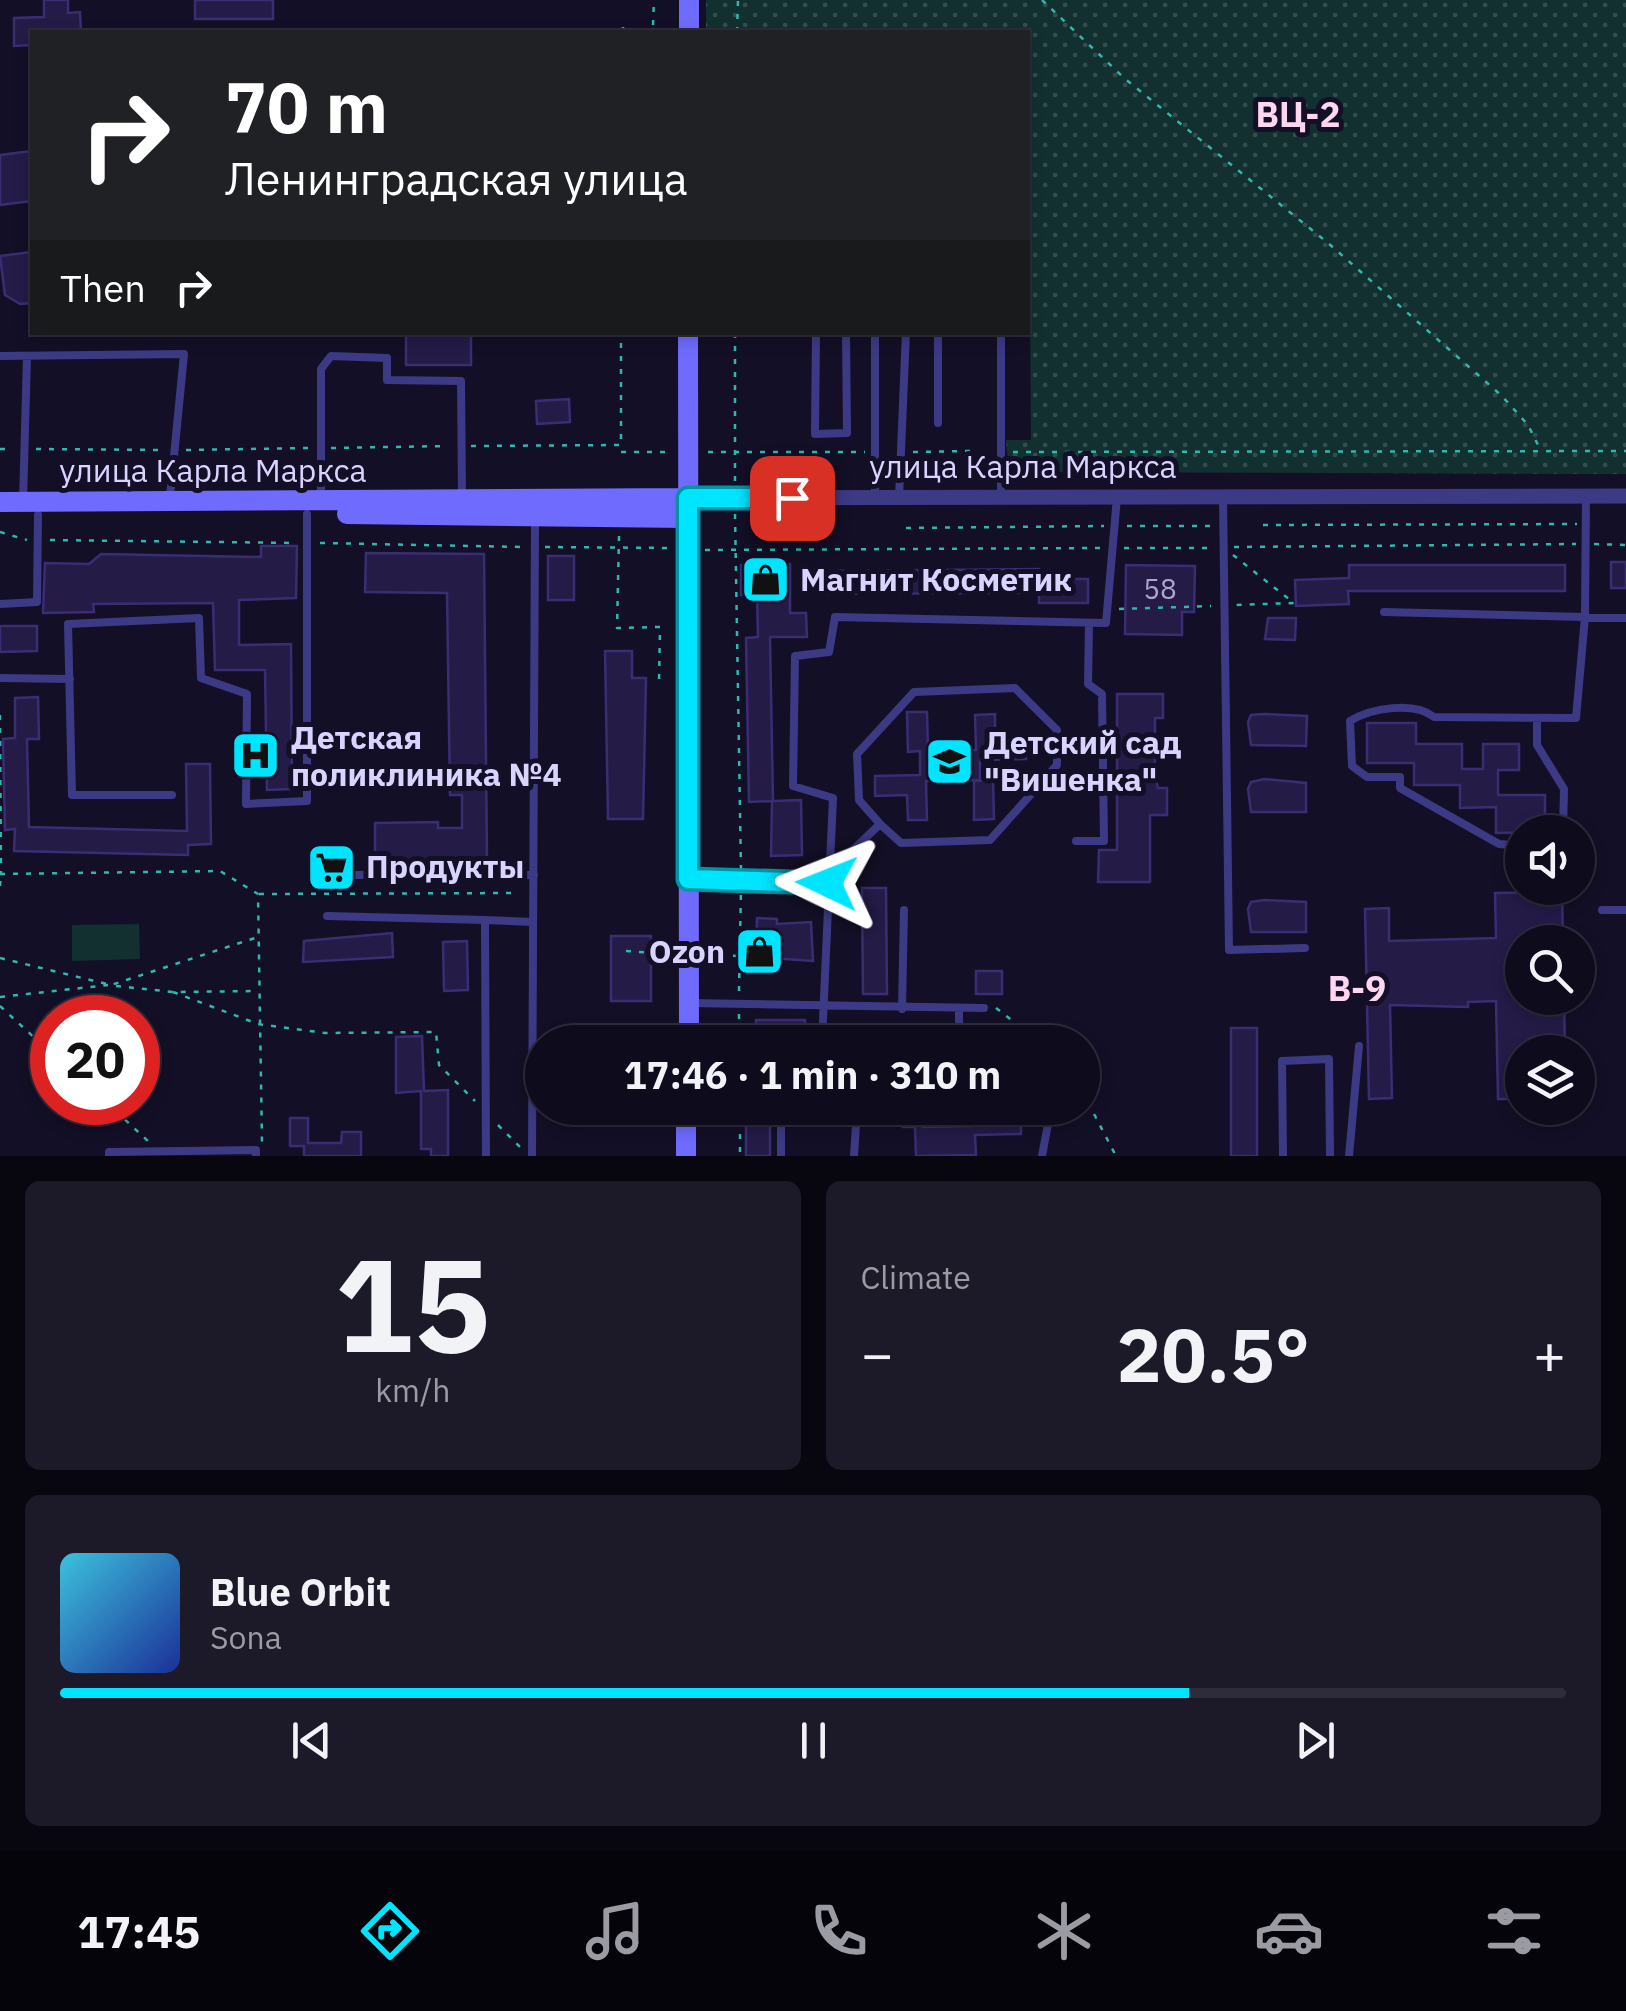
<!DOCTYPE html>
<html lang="en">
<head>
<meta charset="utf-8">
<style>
  :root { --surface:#0e0b1c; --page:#1c1929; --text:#f1f3f6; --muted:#9b9ba3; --line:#2e2b3b; --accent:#00e5ff }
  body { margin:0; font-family:"IBM Plex Sans",sans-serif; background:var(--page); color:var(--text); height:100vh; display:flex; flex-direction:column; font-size:38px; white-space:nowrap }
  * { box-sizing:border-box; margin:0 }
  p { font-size:32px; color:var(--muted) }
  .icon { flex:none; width:55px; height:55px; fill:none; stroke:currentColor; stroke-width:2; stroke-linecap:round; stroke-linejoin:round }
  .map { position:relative; height:1156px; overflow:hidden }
  .drawer { display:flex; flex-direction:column; gap:25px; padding:25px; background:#08060f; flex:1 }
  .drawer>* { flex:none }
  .banner { position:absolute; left:30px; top:30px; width:1000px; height:305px; border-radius:0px; box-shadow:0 5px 15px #0003,0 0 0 2px var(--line); background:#202124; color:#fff; overflow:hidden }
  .fabs { position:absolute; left:1505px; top:815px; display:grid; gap:20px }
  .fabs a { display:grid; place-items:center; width:90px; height:90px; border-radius:50%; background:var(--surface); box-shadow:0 5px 15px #0003,0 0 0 2px var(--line); font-size:50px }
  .speed { position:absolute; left:30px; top:995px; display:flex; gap:20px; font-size:50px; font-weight:700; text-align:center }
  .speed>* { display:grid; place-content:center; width:130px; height:130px; border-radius:50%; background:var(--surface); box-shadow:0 5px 15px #0003,0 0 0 2px var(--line); line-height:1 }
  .speed .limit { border:15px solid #d22; background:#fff; color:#111 }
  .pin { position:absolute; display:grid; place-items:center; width:85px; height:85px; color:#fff; margin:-42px; border-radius:20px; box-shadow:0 5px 15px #0006 }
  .me { position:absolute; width:110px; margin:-55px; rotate:272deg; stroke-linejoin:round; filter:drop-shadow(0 0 8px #0008) }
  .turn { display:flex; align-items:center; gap:35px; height:210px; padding:0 30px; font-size:45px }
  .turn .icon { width:130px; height:130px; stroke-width:2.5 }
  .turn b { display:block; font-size:70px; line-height:85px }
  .then { display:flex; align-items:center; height:95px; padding:0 30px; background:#0003; gap:20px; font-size:38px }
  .big { font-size:75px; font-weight:800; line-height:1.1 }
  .drawer .card { flex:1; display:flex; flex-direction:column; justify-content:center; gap:15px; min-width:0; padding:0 35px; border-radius:15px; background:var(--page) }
  .drawer .dial { align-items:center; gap:0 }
  .dial b { font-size:130px; line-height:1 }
  .song { display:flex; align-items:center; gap:30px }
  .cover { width:120px; height:120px; border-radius:15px; background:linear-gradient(135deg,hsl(190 70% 55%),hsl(230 70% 35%)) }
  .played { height:10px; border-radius:5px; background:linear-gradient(90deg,var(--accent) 75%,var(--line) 75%) }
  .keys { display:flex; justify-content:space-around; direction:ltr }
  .heat { display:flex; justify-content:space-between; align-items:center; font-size:55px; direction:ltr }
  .drawer .tiles { flex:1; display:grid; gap:25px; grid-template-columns:1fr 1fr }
  .card:last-child { grid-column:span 2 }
  .trip { position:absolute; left:525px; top:1025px; width:575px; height:100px; border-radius:50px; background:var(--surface); box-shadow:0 5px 15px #0003,0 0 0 2px var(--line); font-weight:800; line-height:100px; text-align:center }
  .dock { display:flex; height:160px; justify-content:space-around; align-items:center; background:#06040b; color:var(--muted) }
  .dock .icon { width:70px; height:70px }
  .dock .on { color:var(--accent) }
  .dock b { font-size:45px; color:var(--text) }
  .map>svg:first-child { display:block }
</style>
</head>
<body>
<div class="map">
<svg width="1626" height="1156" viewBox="0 0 1626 1156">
  <defs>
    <pattern id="grass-dots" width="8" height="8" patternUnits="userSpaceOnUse" patternTransform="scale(2.5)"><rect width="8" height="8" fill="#12302f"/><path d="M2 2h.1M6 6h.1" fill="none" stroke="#344d4e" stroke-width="1.8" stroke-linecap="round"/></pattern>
  </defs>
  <rect width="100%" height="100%" fill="#130f26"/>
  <!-- grass -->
  <path fill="url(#grass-dots)" d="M706,0H1626V474L1009,472L1006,440H1031L1028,32H706Z"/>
  <!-- green -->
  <path fill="#12302f" d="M139,924L140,959L72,961V925Z"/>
  <!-- building -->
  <path fill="#241b47" stroke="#3b2d73" stroke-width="2.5" d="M44,0H68V13L80,12L81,32H32V45L14,46V18L44,17Z
    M195,0H273V19H195Z
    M32,151V201L0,205V155Z
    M32,252V303L20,304L5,295L0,256Z
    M406,332H471V365H406Z
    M569,399L570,422L537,424L536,401Z
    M261,546H297L296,598L239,600V645L291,644L292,789L267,790L265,670H215L213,603L93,604L94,612L43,613L45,563L89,564L101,554L261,557Z
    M366,553L484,554L487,861H375V823L438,822V828H462V795H450L447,593L365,592Z
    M548,556H574V600H548Z
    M1611,562H1626V588H1611Z
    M790,564V613H806L807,637H770L773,801L801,800L802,855L771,856L772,801L749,802L746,638L758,637L757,595H741V565Z
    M1126,565L1195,566L1194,612H1182V635L1125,634Z
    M1349,565H1565V591H1348L1349,604L1296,606L1295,580L1349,578Z
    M1039,569V579H1088V603H1039V593L817,594V571Z
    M1268,618H1296L1295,640L1265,639Z
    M0,626H37V651L0,652Z
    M605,651H632V678H646L643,819H608Z
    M1117,694H1163V718H1155V776L1158,788H1167V815H1150V882H1098L1099,850H1117Z
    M38,697L39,739H27L29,827L187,831L186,764H210L211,844L188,845V855L14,851L15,829L5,830L3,739L15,738V698Z
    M907,712H927L928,751L976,750L975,715L995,714V740L1026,739V759L980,760V780L926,781L927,820H908L907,795L875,796V776L920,775V751L908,752Z
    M1264,714L1307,716L1306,746L1251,745L1248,722L1251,715Z
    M1367,723H1416V744H1462V769H1483V744H1519V770H1498V795H1545V832L1496,833V807L1460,808V785H1414V763H1367Z
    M1264,779L1306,783V812H1251L1248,789L1251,782Z
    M993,780L994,819L974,820V781Z
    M862,888H886L887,994H863Z
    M1562,892L1563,942H1522V998H1564L1565,1052H1522V1099H1498L1496,1001L1468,1002V1007L1390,1005L1392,1098L1369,1099L1365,909L1389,908V941L1496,938L1495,893Z
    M1264,900L1306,902V932H1251L1248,909L1251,902Z
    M757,918L777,919V924L811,922L813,961L756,957Z
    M392,933L393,957L303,962L304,941Z
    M611,936H651V1001H611Z
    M467,941L468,990L444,991L443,942Z
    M976,971H1002V994H976Z
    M756,1020H805V1042H756Z
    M1231,1028H1257V1156H1231Z
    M422,1036L424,1091L448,1090V1156H431V1149H421V1091L396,1093V1037Z
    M746,1108H770V1156H746Z
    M903,1108H923V1127L971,1126V1108H990V1115H1021V1134L975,1135L976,1155L916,1156L915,1127H903Z
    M290,1118H308V1143H341L342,1132H361V1156H304V1146H290Z"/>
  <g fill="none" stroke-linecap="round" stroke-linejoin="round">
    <!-- path -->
    <path stroke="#2fb8b0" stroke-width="2.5" stroke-dasharray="5 8" stroke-linecap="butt" d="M1042,0L1124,78L1328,243L1502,396L1528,425L1541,451
      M653,25L654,0
      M623,32V24
      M737,32L738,0
      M471,446L621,445V332
      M331,448L448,446
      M0,449H13
      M36,449L163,450
      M186,450L308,448
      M621,452H670
      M708,452H865
      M913,452L971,451
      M1013,452L1626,451
      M735,481V332
      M735,514L741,871
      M1263,525L1577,524
      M1127,526H1214
      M906,528L1104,526
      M0,532L27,540
      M619,536L617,628L660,627L659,683
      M50,540L297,543
      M320,543L522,547
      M1594,544L1626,545
      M545,547L672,548
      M1234,547L1576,544
      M1124,548H1211
      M705,550L1101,548
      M1233,555L1294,603L1234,605
      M1119,609L1211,606
      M0,715L1,874
      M0,874L220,871L258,894L262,1143
      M0,886L1,874
      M259,894L517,893
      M626,951L669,954
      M707,955L739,956
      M0,958L111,985L258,937
      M116,986L173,992L257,991
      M739,991L741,889
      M173,992L258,1024L325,1033L436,1032L439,1065L475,1101
      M0,997L108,985
      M0,1006L52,1054
      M996,1008L1040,1042
      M739,1014V1042
      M1082,1091L1116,1156
      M106,1102L149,1142
      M740,1108V1156
      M498,1125L521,1148"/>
    <!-- lane -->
    <path stroke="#3d3a85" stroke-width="8" d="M816,332L815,434L847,433L846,332
      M1001,332V497
      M0,356L184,354L170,497
      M938,423V332
      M321,497V369L331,356L387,358V380L461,381L462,495
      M1223,497L1229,950L1305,948
      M875,498V332
      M899,498L906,332
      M23,502L27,356
      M0,604L37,602L38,515
      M1384,612L1626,618
      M0,678L70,679
      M1537,718V745L1564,789L1563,832
      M172,795H72L68,624L199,618L201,678L247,694L246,804L307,801V514
      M1076,841H1104L1102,694L1088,684L1089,623
      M1522,846L1499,844L1400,788V777H1367L1352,766L1350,721C1371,708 1414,701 1434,717L1576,718L1585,617L1586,496
      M828,874L880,824L901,843L990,840L1057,765V730L1015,688L914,692L857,754L859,800L880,824
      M350,875H534
      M691,879L827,883
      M1602,910H1626
      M327,916L485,920
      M689,1003L984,1008
      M959,1008V1042
      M902,1009L904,910
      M822,1042L833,798L793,786L795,656L829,652L835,617L1106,623L1117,497
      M109,1156V1152L256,1150V1156
      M486,1156L485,920L533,922
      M532,1156L535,521
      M781,1156V1108
      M854,1156L856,1125L872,1108
      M1042,1156L1051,1108
      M1283,1156L1282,1061L1329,1059L1330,1156
      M1349,1156L1359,1046"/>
    <!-- street -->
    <path stroke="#3d3a85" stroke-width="15" d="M688,498L1626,496"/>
    <!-- secondary -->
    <path stroke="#6f6bff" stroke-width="20" d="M689,0V32
      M688,332L689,1042
      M0,502L688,498
      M347,514L688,518
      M686,1156V1108"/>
  </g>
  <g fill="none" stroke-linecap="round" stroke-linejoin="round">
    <defs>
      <path id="route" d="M792,498H688V879L827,883"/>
    </defs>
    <!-- route casing -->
    <use href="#route" stroke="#0095a6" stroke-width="25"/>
    <!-- route -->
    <use href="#route" stroke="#00e5ff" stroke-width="18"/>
  </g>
  <!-- icons -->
  <defs>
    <symbol id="shop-square" viewBox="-11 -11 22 22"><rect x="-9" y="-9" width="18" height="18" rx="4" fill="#00e5ff" stroke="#130f26"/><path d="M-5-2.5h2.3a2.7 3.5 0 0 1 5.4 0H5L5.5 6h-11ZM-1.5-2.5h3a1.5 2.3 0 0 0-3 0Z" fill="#111"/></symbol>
    <symbol id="hospital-square" viewBox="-11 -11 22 22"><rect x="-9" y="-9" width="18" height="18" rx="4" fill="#00e5ff" stroke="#130f26"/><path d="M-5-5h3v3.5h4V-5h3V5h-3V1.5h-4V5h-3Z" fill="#111"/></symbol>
    <symbol id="school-square" viewBox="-11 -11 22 22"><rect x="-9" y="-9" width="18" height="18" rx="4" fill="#00e5ff" stroke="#130f26"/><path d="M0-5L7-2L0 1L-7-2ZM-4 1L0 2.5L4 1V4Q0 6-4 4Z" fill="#111"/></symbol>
    <symbol id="supermarket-square" viewBox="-11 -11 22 22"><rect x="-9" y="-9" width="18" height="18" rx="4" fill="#00e5ff" stroke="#130f26"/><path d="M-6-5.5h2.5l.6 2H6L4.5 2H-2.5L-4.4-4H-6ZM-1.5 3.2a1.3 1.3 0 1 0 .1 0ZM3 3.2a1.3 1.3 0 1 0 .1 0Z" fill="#111"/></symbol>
  </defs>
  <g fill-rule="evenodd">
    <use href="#shop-square" x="738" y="552" width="55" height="55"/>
    <use href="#hospital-square" x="228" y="728" width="55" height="55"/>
    <use href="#school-square" x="922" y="734" width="55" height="55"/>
    <use href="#supermarket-square" x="304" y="840" width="55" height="55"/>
    <use href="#shop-square" x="732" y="924" width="55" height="55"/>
  </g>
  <g text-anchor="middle" stroke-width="10" stroke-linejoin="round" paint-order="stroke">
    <!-- number labels -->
    <g font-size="28" fill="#aca6d1">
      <text x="1160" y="599">58</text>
    </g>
    <!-- street labels -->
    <g font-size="32" fill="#d9d4ff" stroke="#130f26">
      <text x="1023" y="478">улица Карла Маркса</text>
      <text x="213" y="482">улица Карла Маркса</text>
    </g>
    <!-- poi labels -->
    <g font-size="32" font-weight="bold" fill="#d9d4ff" stroke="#130f26" text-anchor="start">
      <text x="800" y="591">Магнит Косметик</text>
      <text x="291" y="749">Детская<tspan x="291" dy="37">поликлиника №4</tspan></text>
      <text x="984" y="754">Детский сад<tspan x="984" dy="37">"Вишенка"</tspan></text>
      <text x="366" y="878">Продукты</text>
      <text x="725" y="963" text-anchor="end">Ozon</text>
    </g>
    <!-- neighbourhood labels -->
    <g font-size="35" font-weight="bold" fill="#ffd6f0" stroke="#130f26">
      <text x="1298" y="127">ВЦ-2</text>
      <text x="1357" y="1001">В-9</text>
    </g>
  </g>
</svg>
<div class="fabs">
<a><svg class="icon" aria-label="sound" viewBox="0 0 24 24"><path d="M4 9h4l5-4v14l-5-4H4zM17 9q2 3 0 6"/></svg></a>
<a><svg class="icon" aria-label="search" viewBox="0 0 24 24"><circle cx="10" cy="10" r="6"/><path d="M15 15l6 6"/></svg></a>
<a><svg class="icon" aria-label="layers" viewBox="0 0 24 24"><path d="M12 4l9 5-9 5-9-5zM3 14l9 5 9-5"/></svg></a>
</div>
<div class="speed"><div class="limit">20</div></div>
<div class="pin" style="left:792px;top:498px;background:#d93025"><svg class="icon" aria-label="arrive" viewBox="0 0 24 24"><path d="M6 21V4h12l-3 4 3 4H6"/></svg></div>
<svg class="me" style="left:827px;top:883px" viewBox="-20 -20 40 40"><path d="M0-17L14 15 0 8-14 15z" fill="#00e5ff" stroke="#fff" stroke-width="4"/></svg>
<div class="trip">17:46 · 1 min · 310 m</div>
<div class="banner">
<div class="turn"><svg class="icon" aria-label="right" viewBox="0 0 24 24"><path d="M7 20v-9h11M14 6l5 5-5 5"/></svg><div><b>70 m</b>Ленинградская улица</div></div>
<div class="then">Then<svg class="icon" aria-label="right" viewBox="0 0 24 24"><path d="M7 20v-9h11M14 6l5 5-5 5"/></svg></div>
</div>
</div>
<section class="drawer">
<div class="tiles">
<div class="card dial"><b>15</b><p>km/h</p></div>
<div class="card"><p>Climate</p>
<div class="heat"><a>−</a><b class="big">20.5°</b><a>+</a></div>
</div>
<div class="card">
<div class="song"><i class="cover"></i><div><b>Blue Orbit</b><p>Sona</p></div></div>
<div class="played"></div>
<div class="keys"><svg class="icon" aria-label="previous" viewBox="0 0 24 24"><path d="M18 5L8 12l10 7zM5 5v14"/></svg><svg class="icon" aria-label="pause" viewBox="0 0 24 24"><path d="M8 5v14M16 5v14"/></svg><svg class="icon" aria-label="next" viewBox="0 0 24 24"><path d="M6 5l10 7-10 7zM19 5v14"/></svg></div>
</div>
</div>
</section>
<nav class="dock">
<b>17:45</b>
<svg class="icon on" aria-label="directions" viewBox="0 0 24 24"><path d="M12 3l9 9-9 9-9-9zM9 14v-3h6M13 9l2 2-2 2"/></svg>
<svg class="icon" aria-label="music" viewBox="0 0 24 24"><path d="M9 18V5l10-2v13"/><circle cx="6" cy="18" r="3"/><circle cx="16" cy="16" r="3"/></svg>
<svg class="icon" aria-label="phone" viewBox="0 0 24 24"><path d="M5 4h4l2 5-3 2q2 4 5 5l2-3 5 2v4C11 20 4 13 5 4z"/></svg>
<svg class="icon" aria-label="climate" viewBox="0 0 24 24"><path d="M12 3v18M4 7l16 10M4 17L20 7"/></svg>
<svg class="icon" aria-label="car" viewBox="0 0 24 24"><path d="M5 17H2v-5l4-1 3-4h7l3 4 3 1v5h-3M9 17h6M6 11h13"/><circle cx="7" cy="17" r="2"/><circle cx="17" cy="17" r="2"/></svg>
<svg class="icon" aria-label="filters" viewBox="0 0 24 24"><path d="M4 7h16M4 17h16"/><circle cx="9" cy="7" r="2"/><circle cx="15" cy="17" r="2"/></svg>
</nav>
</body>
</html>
